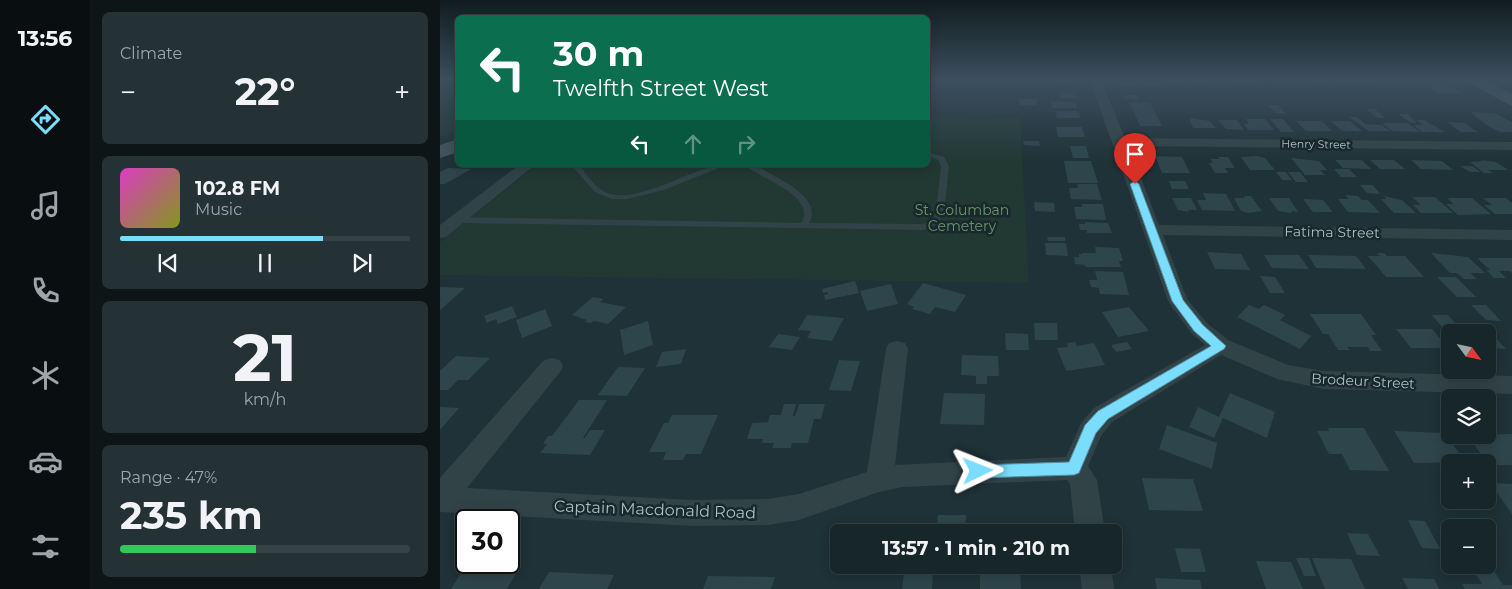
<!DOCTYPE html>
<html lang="en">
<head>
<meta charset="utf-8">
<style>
  :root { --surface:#172629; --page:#243235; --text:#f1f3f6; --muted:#9ea5a8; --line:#364346; --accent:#7bdcfb }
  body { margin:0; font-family:Montserrat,sans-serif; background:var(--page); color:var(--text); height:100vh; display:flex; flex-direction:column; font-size:19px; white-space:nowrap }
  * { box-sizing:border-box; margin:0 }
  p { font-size:16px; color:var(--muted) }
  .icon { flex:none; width:28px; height:28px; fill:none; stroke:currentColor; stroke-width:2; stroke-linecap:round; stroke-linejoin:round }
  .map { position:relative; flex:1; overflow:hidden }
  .details { display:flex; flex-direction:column; gap:12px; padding:12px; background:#0d1517; width:350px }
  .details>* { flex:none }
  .banner { position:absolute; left:15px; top:15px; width:475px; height:152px; border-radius:8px; box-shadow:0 2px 12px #0003,0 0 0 1px var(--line); background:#0b6e4f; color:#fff; overflow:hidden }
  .needle { width:32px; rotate:123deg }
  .tools { position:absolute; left:1001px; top:324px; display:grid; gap:10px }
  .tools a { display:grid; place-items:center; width:55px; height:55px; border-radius:8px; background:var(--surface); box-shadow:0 2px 12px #0003,0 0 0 1px var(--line); font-size:25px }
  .speed { position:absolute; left:15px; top:509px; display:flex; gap:10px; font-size:25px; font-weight:700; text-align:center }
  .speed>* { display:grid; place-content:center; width:65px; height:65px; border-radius:50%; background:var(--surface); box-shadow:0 2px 12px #0003,0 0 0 1px var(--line); line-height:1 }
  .speed .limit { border:2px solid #111; border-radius:8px; background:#fff; color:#111 }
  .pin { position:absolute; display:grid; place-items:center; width:42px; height:42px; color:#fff; margin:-51px -21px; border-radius:50% 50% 50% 0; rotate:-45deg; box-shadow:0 0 5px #0007 }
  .pin .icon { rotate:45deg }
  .me { position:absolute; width:55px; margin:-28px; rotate:88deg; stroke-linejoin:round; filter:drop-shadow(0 0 4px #0008) }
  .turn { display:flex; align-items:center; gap:18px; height:105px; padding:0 15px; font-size:22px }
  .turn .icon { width:65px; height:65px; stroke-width:2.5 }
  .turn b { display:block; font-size:35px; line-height:42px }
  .lanes { display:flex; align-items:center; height:48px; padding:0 15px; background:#0003; justify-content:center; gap:25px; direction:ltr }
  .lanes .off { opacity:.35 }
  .big { font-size:38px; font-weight:700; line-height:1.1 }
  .details .tile { flex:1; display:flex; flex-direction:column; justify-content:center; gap:8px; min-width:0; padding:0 18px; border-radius:8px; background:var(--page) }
  .details .dial { align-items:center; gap:0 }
  .dial b { font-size:65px; line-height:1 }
  .song { display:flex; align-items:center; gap:15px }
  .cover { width:60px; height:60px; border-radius:8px; background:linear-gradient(135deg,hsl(310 70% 55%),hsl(70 70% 35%)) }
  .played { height:5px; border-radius:2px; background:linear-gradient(90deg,var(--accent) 70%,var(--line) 70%) }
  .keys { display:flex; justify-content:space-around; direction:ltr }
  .heat { display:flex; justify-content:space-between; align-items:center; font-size:28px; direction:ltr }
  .charge { height:8px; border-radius:4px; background:linear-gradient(90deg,#34c759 47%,var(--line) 0) }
  .trip { position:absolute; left:390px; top:524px; width:292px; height:50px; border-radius:8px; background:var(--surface); box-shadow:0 2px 12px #0003,0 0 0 1px var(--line); font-weight:700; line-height:50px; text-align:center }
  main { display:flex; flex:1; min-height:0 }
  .tab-bar { display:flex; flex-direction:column; width:90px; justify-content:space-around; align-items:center; background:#090f10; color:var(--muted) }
  .tab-bar .icon { width:35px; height:35px }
  .tab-bar .on { color:var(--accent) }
  .tab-bar b { font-size:22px; color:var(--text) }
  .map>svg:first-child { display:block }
</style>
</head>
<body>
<main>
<nav class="tab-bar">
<b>13:56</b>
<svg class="icon on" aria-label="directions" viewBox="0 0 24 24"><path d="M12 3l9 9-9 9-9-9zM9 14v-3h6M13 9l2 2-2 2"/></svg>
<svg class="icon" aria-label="music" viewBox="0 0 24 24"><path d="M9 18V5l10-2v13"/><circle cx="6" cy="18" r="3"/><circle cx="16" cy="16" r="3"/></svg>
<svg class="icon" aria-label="phone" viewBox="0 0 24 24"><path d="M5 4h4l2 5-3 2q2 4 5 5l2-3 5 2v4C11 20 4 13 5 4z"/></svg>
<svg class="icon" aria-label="climate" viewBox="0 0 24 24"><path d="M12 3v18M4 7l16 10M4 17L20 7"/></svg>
<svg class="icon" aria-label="car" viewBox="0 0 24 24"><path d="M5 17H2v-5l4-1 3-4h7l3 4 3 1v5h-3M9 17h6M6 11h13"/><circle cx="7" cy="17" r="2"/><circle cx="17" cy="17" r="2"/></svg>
<svg class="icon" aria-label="filters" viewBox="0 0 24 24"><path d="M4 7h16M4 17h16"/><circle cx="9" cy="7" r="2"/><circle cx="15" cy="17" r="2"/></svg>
</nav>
<section class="details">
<div class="tile"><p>Climate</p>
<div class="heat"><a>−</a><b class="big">22°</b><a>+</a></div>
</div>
<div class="tile">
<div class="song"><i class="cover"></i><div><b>102.8 FM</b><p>Music</p></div></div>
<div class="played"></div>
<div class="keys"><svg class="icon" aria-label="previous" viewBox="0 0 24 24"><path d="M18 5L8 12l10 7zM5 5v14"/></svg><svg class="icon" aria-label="pause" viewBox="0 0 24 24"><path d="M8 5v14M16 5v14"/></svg><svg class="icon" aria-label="next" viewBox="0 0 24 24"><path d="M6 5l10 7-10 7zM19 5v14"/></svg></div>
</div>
<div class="tile dial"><b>21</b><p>km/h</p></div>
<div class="tile"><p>Range · 47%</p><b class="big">235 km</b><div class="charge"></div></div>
</section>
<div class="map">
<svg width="1072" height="589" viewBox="0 0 1072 589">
  <rect width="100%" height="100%" fill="#1f3237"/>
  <!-- green -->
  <path fill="#213833" d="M0,80H18L17,131L0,138Z
    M488,116L580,117L589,283L0,275V242L97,165H488Z"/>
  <!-- building -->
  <path fill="#2e454c" d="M615,80H636L637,84L616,83Z
    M676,80H692L695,86H679Z
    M701,80H718L722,86H705Z
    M727,80H742L746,85L730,84Z
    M752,80H766L770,84H755Z
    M793,80H814L819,84H797Z
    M872,80H887L893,84H877Z
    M896,80H912L918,84H902Z
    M915,80H936L942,84H921Z
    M977,80H999L1021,93H998Z
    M619,93H634L636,98H619Z
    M684,95H697L699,100L685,99Z
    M579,99H597V105H579Z
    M611,101L632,102L636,104L637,108H612Z
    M689,102L710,103L722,126H700Z
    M828,105H838L846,114L835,113Z
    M926,109H935L945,118H937Z
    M615,111H637L641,115H639L640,118H617Z
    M1030,112L1054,113L1072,122V132H1060L1048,126Z
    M958,114H968L977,123H971Z
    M909,117H917L925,124L942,125L950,131H929Z
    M749,118L770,121L776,128H753Z
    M806,119H825L834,130H808L804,124H809Z
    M830,119H843L854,132H841Z
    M778,120H797L804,130L786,129Z
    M976,120H984L1005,132H982L973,125H983Z
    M856,121H882L892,131H866Z
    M891,121H910L922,131H902Z
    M1009,122L1024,123L1038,132H1021L1008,123Z
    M942,123H968L980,132L952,131Z
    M616,127H642L645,137H618Z
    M583,141H599L600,146L584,145Z
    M630,146H646L649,158H633Z
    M715,156L742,157L750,173H722Z
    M817,156L825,158L835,170H810L801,157Z
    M778,157H788L795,168H785L788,173H775L769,163H773L770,159H780Z
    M851,158L879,161L887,170H880L885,175H865Z
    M895,160H922L931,169L903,168Z
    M930,160H954L965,169H940Z
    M971,160L1002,161L1013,170L981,169Z
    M1040,160L1056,162L1068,170H1048L1053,173H1044L1030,162L1042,161Z
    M624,161H651L658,183H628Z
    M1020,166H1032L1041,172H1030Z
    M8,168L31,169L5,184H0V172Z
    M894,169H909L917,177H901Z
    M836,172H846L852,180H842Z
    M848,172H860L868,182H856Z
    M729,181H745L749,189H732Z
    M637,184H657L662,200L631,199L629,188H638Z
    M920,185H933L940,194L927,193Z
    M763,193L786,194L795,211L762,210L757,200H766Z
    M905,195L918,196L922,200H928L940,213L908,212L898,199H909Z
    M804,196H811L822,211L809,213L801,211L794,198H805Z
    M944,196L962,200L976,213H954L941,199H946Z
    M972,197H995L1013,213H981L973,205H981Z
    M732,198H751L757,210H748L749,212L738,210Z
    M829,198H849L858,212L851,211L852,213L838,211Z
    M1007,198H1032L1051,214L1018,215L1006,204H1014Z
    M1043,198H1066L1072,203V214H1055L1044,205H1052Z
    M863,199L883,200L893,212H873Z
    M594,202L614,203L615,212L595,211Z
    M641,204H663L666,220L636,219L634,207H642Z
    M645,222L668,223L672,233H647V230H640L639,224H645Z
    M607,237H625V241H608Z
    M605,243H626L628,256L606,255Z
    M655,247L679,248L683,261H679L681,267H645V265L635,264L634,257H639V254H642V253H656Z
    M767,252L801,254L810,270L775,269Z
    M937,253H944L947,256H965L984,277H946L928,256H940Z
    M991,253L1028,257L1045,273H1030L1037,279H1024L1017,273H1010Z
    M824,255H859L869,269L832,268Z
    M868,255L916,256L926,269L876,268Z
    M1037,258H1072V273L1070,271H1059L1066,278H1054L1046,270H1050Z
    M655,271L683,272L689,295L660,294L659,288L651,287L649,280H657Z
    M820,276L835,277L845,293H830Z
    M997,277H1016L1036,297H1017Z
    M415,281L419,293L385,300L384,295L388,294V292L383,293L382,289Z
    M483,283L526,295L515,312L495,307L490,314L472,309L474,307L467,304Z
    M451,284L458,304L427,311L420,291Z
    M0,287L25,288L0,310Z
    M153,297L164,299L160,302L186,307L168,324L154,321L151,323L144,322L147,320L132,315Z
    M809,305L819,309L824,305L845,315L840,320L871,336L860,349L797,317Z
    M1031,305H1046L1061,321L1046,320Z
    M72,306L77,317L58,324L56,319L47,323L44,316Z
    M689,307L709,331L678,337L662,312Z
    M105,309L112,326L82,338L76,320Z
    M870,314H921L936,335H931L942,351H930L928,347H907L910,350H898L888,334H883Z
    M367,315L381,316L404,318L392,341L367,338L371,331L358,330Z
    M992,315H1008L1015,323L1043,324L1066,349L1048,348V332H1010V337Z
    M208,321L213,345L184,355L180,330Z
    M594,323H617L618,340H595Z
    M956,329H992L1008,348H971Z
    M565,333L588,334L589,350H566Z
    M338,334L360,337L352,350L329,347Z
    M635,342L637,346L654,343L665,365L626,371L617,348L628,347L627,343Z
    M687,342L692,349L676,352L671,345Z
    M246,349L241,364L216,367L222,352Z
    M522,355L558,356L559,376H547V384H536V376L521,375Z
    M16,356L50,358L28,380H18L8,390H0V371Z
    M399,360L420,361L411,391L389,390Z
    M178,367L205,368L187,396L158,395Z
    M504,393L545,394L544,425L500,424Z
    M790,393L835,412L827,438L783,418L774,438L749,427L758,407L779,417Z
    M139,400H167L143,438H145L150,430H165L150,455L100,453L107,444H103L108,436H112Z
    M344,404H356L353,416H355L359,404H385L381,419H374L368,443H352L351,448H332L334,443H322L323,439H307L312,423L328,422L330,415H341Z
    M0,407L19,408L0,430Z
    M232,415H278L261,454H246L243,460H223L226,452H209L224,423H228Z
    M727,425L777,443L772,469L719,449Z
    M888,428H924L949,471L910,470L902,454H889L877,431H889Z
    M954,431L1004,433L1026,462L974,463Z
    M1072,434V465H1049L1027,435Z
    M702,478L753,479L763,511L709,510Z
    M1050,483L1072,484V514Z
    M498,515H526L525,532H496Z
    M968,520L985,521L1000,549L982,548Z
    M907,533L928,534L940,556L917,555Z
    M735,548L760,549L766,572H741Z
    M856,558H869L876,576H864Z
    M872,558L911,559L925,589H885Z
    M816,561L851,562L863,589H826Z
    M43,565H57L53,572H77L67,589H11L22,572H38Z
    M465,565H493L492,589H462Z
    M540,565H580L581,589H540Z
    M1031,567L1052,568L1063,585H1072V589H1025L1022,584H1042Z
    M109,572L174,575L167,589H99Z
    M268,576L335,577L331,589H263Z
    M715,578L760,580L762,589H717Z
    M962,578L994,579L999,589H968Z"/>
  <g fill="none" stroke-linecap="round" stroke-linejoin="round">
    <!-- lane -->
    <path fill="#324348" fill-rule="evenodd" d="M488,152L504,157L509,166L504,213L498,224L484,230L17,223L13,220L17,217L361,223C378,196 320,179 305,165H314C332,175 385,197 369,223L483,224L492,220L496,213L501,166L498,160L488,156Z
      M131,165H139C146,173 153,185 163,191C195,209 252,165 286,165L224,190L187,199H172L155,192Z"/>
    <!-- street -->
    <path fill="#324348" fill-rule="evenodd" d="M650,80H661L685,138L1072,142V150L689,146L719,225L1072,230V240L723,235L747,299L767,323L788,340L848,365L884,371L1072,376V394L884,389L837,379L781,355L672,422L661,436L648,466L657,480L665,532H635L630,484L627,480L462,487L439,492L359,520L328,525L253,526L0,512V478L104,360L112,358L120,360L123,366L120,372L27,488L253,500L328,499L359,494L427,472L446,349L449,343L457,341L465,343L468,349L455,465L626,457L641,423L654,408L765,345L751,333L728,301Z
      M79,165H95L6,237L0,238V225Z
      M639,565H671L674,589H642Z"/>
    <!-- secondary -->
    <path fill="#40545b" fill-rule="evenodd" d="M1026,80H1045L1072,94V106L1029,83Z
      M18,139V152L0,158V145Z"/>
  </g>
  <!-- sky -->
  <linearGradient id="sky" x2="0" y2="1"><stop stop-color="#111c1e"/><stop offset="0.49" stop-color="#3c4f5e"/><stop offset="1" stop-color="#3c4f5e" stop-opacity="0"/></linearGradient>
  <rect width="1072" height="162" fill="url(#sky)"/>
  <!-- route -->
  <path fill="#7bdcfb" stroke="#508fa3" d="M695,181L699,184L743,300L763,325L786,346L784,349L668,419L656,433L639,473L634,475L538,478L532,476L530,471L532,467L538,465L629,462L645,425L658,411L771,346L754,331L732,301L690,184Z"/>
  <g text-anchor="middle" stroke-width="5" stroke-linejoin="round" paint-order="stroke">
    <!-- far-street labels -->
    <g font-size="11" fill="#acbfc5" stroke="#18282c">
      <text transform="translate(876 144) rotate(1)" y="4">Henry Street</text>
    </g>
    <!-- park labels -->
    <g font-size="14" fill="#6a9664" stroke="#18282c">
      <text x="522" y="215">St. Columban<tspan x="522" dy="16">Cemetery</tspan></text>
    </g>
    <!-- street labels -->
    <g font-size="14" fill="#acbfc5" stroke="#18282c">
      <text transform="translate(892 232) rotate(1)" y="5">Fatima Street</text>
      <text transform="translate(923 381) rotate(3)" y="5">Brodeur Street</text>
    </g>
    <!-- near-street labels -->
    <g font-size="16" fill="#acbfc5" stroke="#18282c">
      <text transform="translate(215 509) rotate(2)" y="6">Captain Macdonald Road</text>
    </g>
  </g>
</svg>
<div class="tools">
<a><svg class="needle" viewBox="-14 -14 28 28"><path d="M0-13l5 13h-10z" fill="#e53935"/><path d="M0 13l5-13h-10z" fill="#9ea5a8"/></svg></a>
<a><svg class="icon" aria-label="layers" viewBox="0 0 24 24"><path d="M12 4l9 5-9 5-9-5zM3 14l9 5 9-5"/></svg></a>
<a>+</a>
<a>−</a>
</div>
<div class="speed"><div class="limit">30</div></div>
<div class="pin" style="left:695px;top:184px;background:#d93025"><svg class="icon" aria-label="arrive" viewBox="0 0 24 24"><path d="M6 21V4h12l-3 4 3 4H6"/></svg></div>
<svg class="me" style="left:538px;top:471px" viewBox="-20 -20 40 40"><path d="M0-17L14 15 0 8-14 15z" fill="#7bdcfb" stroke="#fff" stroke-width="4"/></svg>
<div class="trip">13:57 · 1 min · 210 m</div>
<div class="banner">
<div class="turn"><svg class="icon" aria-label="left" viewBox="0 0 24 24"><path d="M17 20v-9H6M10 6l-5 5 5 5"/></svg><div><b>30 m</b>Twelfth Street West</div></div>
<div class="lanes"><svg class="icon" aria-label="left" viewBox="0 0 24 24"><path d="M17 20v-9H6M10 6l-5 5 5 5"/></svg><svg class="icon off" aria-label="ahead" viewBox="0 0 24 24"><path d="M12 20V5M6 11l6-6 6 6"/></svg><svg class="icon off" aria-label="right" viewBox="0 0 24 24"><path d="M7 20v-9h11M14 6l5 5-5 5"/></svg></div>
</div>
</div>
</main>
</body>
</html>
